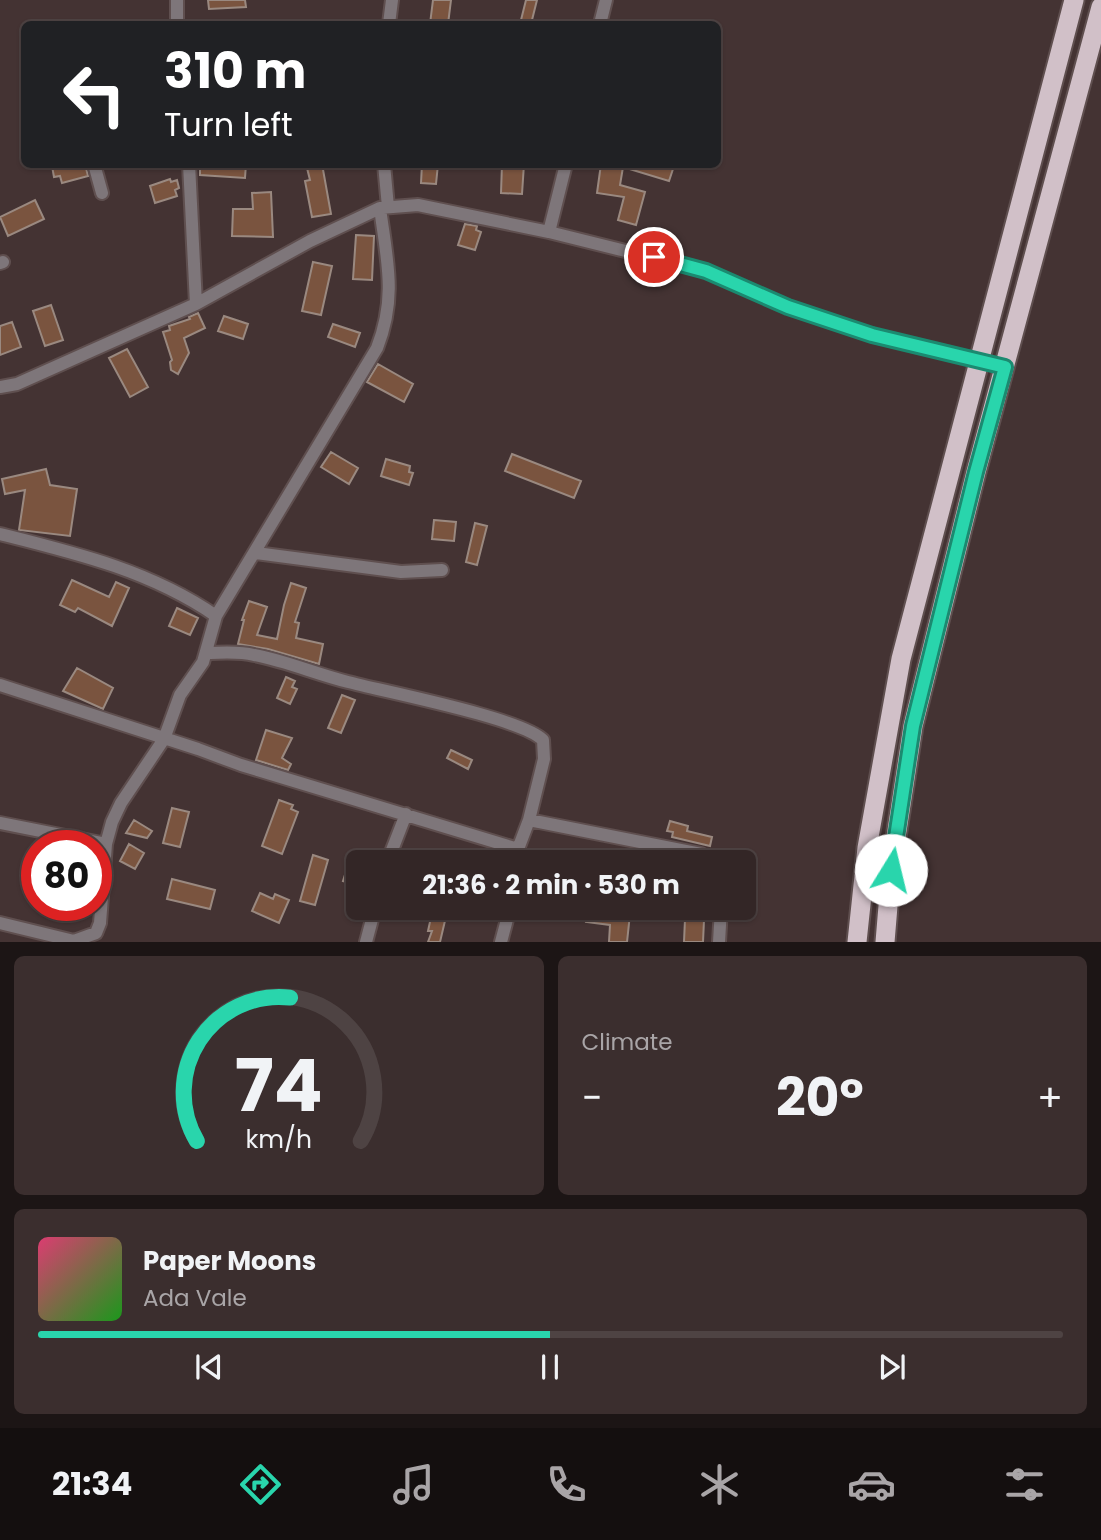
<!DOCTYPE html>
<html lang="en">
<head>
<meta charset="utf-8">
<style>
  :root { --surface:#332626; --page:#3b2e2e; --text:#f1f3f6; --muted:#a9a5a7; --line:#4e4343; --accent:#29d5ac }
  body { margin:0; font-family:Poppins,sans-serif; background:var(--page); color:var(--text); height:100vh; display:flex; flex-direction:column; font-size:26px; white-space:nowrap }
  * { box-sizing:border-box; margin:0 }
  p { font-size:23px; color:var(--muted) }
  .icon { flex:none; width:38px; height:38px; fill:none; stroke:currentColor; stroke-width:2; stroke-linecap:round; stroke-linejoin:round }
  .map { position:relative; height:942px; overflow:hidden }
  .side { display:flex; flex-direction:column; gap:14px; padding:14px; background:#1c1515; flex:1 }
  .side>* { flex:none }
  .hud { position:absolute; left:21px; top:21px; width:700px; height:147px; border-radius:10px; box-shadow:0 2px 5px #0004,0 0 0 2px var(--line); background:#202124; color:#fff; overflow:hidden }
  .speed { position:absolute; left:21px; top:830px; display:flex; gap:14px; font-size:35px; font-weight:700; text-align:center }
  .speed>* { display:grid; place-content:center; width:91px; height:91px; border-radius:50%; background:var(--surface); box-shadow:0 2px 5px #0004,0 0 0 2px var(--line); line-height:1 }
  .speed .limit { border:10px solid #d22; background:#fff; color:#111 }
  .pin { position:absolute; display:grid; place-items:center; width:60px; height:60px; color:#fff; margin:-30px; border:4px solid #fff; border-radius:50%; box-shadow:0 2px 7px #0007 }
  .me { position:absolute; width:77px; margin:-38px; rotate:9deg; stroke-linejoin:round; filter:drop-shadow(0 0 5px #0008) }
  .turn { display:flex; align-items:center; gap:24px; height:147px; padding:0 28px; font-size:32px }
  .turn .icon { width:91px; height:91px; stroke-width:2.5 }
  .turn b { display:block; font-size:49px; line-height:60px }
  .big { font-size:52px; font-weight:700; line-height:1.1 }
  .side .card { flex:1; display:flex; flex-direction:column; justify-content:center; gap:10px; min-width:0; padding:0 24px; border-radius:10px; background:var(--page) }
  .side .dial { align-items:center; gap:0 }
  .dial svg { height:182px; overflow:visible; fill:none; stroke:var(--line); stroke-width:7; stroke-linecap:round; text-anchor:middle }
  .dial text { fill:var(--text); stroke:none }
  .song { display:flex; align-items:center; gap:21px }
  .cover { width:84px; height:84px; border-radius:10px; background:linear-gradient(135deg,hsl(340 70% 55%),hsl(120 70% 35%)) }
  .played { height:7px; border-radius:4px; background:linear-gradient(90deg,var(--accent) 50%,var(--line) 50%) }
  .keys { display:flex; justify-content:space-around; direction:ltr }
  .heat { display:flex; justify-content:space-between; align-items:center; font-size:38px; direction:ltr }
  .side .tiles { flex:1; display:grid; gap:14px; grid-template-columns:1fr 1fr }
  .card:last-child { grid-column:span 2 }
  .trip { position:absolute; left:346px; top:850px; width:410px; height:70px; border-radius:10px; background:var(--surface); box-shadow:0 2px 5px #0004,0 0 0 2px var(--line); font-weight:700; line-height:70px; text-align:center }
  .tab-bar { display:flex; height:112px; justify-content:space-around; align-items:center; background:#140f0f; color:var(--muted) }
  .tab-bar .icon { width:49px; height:49px }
  .tab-bar .current { color:var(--accent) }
  .tab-bar b { font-size:32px; color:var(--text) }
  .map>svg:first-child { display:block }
</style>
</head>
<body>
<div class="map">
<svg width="1101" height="942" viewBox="0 0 1101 942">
  <rect width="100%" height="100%" fill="#433"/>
  <!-- building -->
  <path fill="#7a543f" stroke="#9a8980" stroke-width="2" d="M208,0H245L246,7L209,9Z
    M433,0H451L448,24H430Z
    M526,0H537L531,24H520Z
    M57,164H85L88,176L62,183L60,176L54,177L52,166Z
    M200,164H246L245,178L200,175Z
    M306,164H322L331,214L312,217L305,181L310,180Z
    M422,164H438L436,184L421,183Z
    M502,164H524L522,194L501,193Z
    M601,164H668L674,166L669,181L623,167L620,185L645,192L636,225L618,220L624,197L597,193Z
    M170,179L171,182L177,180L179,188L175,190L177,196L155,203L150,186Z
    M271,192L273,237L232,236L233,209H253L252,193Z
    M35,200L44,219L8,236L0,217Z
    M465,224L477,226L476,230L481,232L475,250L458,245Z
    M356,235L374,236L372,280L353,279Z
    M313,262L332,266L321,315L302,311Z
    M51,305L63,340L45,346L33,311Z
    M198,313L205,328L184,338L189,353L178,374L171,370L170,362L172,360L163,332L170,330L169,326L190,319L189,317Z
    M224,316L248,324L243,339L218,331Z
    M12,322L21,347L0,355V326Z
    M333,324L360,333L355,347L328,337Z
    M127,349L148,387L130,397L109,358Z
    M378,364L413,384L404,402L367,382Z
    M331,452L358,468L349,484L321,467Z
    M512,454L581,481L574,498L505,471Z
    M386,459L410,466L409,472L413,473L409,485L381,476Z
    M46,469L50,485L77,489L70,536L19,530L25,490L5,494L2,479Z
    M434,520L456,522L454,541L432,539Z
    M475,523L487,526L477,565L466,562Z
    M72,580L109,597L116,582L129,588L112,626L78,608L75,612L60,605Z
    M291,583L306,588L295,622L299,623L296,638L323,644L319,664L268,649L238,644L244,620H242L249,601L267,607L257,635L277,639L284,605Z
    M177,608L198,618L190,635L169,626Z
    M77,668L113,688L103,709L63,691Z
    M286,677L295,681L292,687L297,689L290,704L277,698Z
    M342,695L355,700L341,733L328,728Z
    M266,730L292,738L282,758L291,764L288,770L256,760Z
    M451,750L472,760L468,769L447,758Z
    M279,800L293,805L291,809L298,812L282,854L262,846Z
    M172,808L189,812L180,847L163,843Z
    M134,820L152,831L147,838L126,833Z
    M670,821L688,826L687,831L712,837L710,846L672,837L673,832L667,831Z
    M129,844L144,853L135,869L120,861Z
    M313,855L328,860L315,905L300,901Z
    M349,862L359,865V886L343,881Z
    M172,879L215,890L210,909L167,899Z
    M260,893L273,899L275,894L289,900L279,923L252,911Z
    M433,908H448L440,942H428L432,931H428Z
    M588,908H604V911L630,914L627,942H609L610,925L586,922Z
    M685,919L704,920L703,942H684Z"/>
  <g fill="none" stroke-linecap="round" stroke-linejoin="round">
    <defs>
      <path id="minor" d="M177,0V24
        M389,24L392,0
        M600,24L606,0
        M94,164L102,193
        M189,164L196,304L310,241L380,208L418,205L549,232
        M384,164L388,207
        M566,164L549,232L706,271L788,307L872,335L1005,367
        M0,263L3,262
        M0,387L17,384L196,304
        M0,534C76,553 151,571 216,616
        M256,553L401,572L442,570
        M206,653C222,653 238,651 254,655C286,661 316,674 348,682C386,692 521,718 543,740L544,759L529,820
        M0,685L198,749L241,765L518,849L517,863
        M0,823L106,844
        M518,849L529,820L701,854L715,863
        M387,863L406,814
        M0,923L74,941L96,933L100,923L106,844L112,822L121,803L164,739L180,695L203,662L216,616L377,348C397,297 387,261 380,208
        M366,942L375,908
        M501,942L510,908
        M719,942L721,908"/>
      <path id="trunk" d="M857,942L867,848L901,659L1074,0
        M885,942L891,870L913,726L976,472L1101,7"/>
    </defs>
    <!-- minor casing -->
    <use href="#minor" stroke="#5f4f4f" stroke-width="16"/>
    <!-- trunk casing -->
    <use href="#trunk" stroke="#5f4f4f" stroke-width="23"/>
    <!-- minor -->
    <use href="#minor" stroke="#7e767a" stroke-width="12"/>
    <!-- trunk -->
    <use href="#trunk" stroke="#d1c0c8" stroke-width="19"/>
  </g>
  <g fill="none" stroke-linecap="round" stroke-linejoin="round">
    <defs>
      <path id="route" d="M654,257L706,271L788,307L872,335L1005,367L976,472L913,726L891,870"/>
    </defs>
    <!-- route casing -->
    <use href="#route" stroke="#1b8a70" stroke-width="18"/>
    <!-- route -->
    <use href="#route" stroke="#29d5ac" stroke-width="12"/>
  </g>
</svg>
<div class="speed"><div class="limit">80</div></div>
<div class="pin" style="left:654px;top:257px;background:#d93025"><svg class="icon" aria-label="arrive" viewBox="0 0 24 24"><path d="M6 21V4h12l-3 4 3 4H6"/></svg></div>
<svg class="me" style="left:891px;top:870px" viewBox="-20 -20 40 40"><circle r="19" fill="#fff"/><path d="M0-13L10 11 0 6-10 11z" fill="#29d5ac"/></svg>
<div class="trip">21:36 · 2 min · 530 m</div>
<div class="hud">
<div class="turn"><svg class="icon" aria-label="left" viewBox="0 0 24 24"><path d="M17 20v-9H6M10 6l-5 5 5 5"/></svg><div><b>310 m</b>Turn left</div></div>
</div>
</div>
<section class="side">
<div class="tiles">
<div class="card dial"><svg viewBox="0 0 100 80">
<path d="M14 69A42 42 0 1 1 86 69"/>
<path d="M14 69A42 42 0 0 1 55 6" stroke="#29d5ac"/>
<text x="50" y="56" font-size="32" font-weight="700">74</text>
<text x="50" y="72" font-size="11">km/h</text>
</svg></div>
<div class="card"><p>Climate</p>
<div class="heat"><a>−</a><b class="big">20°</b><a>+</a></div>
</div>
<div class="card">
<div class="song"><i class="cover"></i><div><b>Paper Moons</b><p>Ada Vale</p></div></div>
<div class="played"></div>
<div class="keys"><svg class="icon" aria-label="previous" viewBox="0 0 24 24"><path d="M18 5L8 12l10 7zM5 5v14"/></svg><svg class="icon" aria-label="pause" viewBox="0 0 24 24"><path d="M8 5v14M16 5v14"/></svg><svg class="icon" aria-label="next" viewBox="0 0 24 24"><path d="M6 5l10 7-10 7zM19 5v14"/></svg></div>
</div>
</div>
</section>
<nav class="tab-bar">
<b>21:34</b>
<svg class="icon current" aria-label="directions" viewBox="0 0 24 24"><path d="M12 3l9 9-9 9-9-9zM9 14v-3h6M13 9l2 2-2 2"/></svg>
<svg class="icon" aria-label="music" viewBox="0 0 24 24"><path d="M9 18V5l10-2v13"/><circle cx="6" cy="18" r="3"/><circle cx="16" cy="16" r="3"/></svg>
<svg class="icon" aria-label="phone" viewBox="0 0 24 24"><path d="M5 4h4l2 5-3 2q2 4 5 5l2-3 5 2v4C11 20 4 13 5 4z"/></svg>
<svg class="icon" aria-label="climate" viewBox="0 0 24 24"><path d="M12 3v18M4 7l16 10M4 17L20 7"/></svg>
<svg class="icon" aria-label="car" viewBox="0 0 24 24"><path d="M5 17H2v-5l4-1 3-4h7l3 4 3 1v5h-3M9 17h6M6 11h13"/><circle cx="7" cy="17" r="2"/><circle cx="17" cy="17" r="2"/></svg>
<svg class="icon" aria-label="filters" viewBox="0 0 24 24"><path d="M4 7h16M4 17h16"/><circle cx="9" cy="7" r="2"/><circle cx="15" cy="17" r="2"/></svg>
</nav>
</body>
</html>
